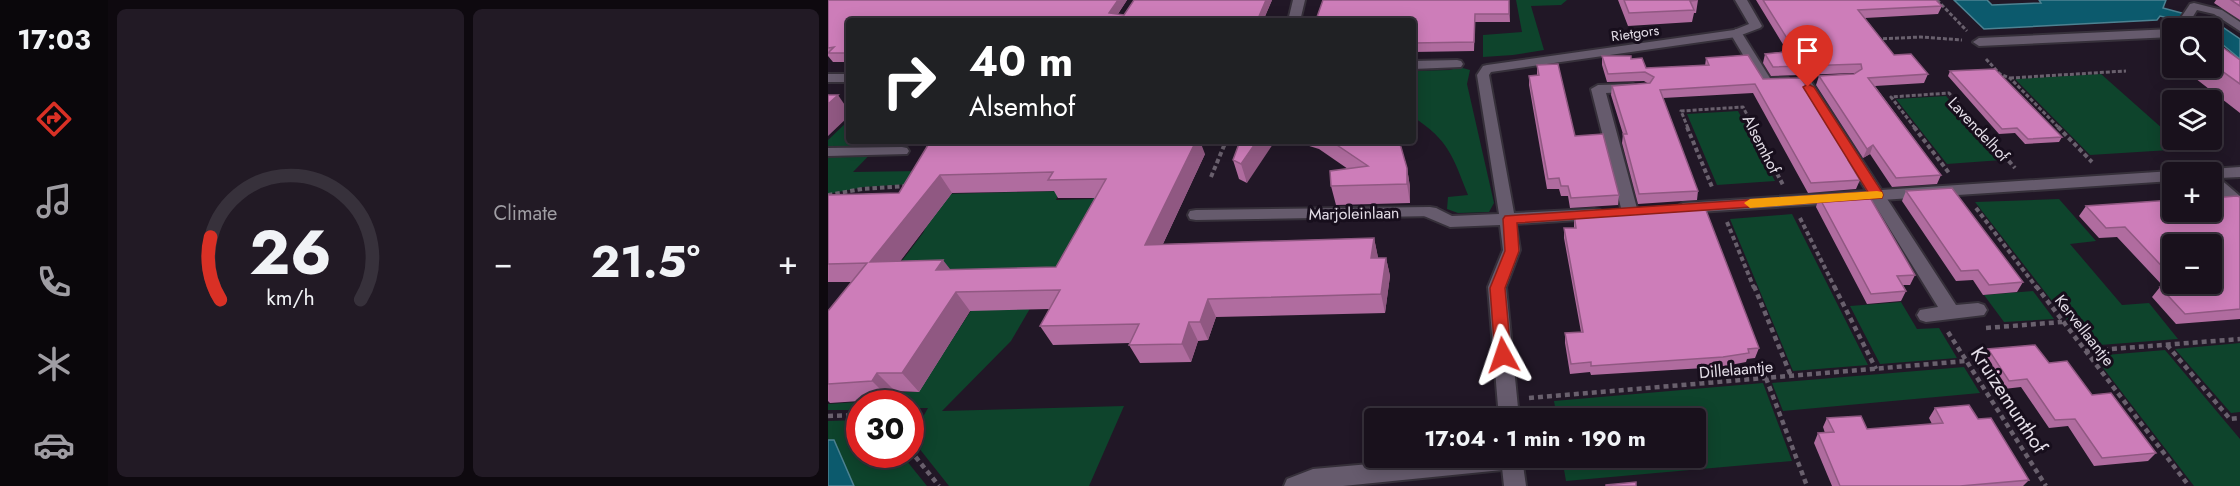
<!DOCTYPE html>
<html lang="en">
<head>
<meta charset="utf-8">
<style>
  :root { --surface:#19111c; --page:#221a25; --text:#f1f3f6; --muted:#9f9da3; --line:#37313b; --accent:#d93025 }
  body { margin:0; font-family:Jost,sans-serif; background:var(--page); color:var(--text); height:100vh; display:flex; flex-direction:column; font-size:22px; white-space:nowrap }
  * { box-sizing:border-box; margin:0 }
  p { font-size:20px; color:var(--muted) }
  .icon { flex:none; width:33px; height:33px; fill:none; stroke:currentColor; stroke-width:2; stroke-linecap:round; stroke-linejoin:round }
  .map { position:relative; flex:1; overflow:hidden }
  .panel { display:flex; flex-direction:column; gap:9px; padding:9px; background:#0e090f; width:720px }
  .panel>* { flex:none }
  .guide { position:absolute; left:18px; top:18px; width:570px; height:126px; border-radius:6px; box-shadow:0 3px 15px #0003,0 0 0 2px var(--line); background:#202124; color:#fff; overflow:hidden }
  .controls { position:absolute; left:1334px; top:18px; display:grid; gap:12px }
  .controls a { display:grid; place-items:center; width:60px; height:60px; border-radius:6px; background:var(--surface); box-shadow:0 3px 15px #0003,0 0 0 2px var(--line); font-size:30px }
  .speed { position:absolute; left:18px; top:390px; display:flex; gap:12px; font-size:30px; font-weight:700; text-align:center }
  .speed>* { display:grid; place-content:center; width:78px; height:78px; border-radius:50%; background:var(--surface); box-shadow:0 3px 15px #0003,0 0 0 2px var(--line); line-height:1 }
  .speed .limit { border:9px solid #d22; background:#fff; color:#111 }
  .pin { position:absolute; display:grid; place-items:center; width:51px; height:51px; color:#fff; margin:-62px -26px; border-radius:50% 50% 50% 0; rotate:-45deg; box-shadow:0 0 6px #0007 }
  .pin .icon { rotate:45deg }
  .me { position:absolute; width:66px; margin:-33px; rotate:355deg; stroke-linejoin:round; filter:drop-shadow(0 0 4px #0008) }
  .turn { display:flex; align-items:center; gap:21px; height:126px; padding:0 24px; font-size:27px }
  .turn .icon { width:78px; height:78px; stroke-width:2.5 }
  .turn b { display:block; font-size:42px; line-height:51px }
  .big { font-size:45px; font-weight:700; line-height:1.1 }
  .panel .tile { flex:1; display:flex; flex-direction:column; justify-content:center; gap:9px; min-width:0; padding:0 21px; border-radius:9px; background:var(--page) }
  .panel .dial { align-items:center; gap:0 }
  .dial svg { height:156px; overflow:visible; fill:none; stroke:var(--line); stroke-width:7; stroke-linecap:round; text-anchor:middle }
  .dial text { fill:var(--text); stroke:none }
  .heat { display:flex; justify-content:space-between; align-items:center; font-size:33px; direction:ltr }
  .panel .tiles { flex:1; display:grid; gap:9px; grid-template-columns:repeat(2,1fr) }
  .trip { position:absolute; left:536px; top:408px; width:342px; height:60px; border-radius:6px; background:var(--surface); box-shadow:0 3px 15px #0003,0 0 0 2px var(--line); font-weight:700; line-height:60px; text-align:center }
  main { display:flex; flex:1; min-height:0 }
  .menu { display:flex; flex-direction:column; width:108px; justify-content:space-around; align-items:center; background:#0a070b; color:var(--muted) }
  .menu .icon { width:42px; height:42px }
  .menu .on { color:var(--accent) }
  .menu b { font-size:27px; color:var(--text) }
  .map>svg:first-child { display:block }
</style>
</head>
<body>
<main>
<nav class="menu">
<b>17:03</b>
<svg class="icon on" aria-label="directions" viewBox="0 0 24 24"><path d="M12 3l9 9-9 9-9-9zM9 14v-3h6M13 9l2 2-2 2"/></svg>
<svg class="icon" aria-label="music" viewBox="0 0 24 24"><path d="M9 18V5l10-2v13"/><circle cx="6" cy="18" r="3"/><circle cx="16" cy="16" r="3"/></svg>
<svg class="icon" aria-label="phone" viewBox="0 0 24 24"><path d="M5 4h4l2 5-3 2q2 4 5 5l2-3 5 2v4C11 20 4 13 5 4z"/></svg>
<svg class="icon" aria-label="climate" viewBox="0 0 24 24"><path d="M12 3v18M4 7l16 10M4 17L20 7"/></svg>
<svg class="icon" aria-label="car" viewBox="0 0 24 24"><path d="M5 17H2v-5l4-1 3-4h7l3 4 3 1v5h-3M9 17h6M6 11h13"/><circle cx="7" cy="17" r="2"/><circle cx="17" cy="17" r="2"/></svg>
</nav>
<section class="panel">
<div class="tiles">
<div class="tile dial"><svg viewBox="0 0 100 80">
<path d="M14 69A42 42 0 1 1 86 69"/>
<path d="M14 69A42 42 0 0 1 9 37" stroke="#d93025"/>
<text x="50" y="56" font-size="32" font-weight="700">26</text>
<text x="50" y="72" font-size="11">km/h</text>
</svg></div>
<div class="tile"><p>Climate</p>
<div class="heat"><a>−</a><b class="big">21.5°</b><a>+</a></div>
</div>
</div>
</section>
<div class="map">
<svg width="1412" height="486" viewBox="0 0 1412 486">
  <rect width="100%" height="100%" fill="#211726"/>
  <!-- green -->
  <path fill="#0e442c" d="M688,0H739L733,5L703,6L716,50L685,55L655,57V35L694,32Z
    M631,67L642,70L639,84L666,203L661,212L630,213L619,209L620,197L640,195C625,157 621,140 585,117V71L622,70Z
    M1273,74L1344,137V140H1347L1358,149L1262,155L1187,79Z
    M1118,96L1174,160L1119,164L1068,99Z
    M910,111L947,181L889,185L859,114Z
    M21,120V141H59L52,144L25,172L92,171L83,184L36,187L0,194V140Z
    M232,191L228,200L264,199L269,192H284L231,285L70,266L95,233L115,194Z
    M1231,199L1268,241L1242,244L1294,305L1321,303L1350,339L1259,346L1147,202Z
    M964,214L1040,365L965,371L902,219Z
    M1205,291L1226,319L1176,322L1156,295Z
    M211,293L183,341L114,411L296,406L261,486H121L83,438L100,408H83L82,404H32L31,410H0V404L62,400L66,392H90L153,295Z
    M1073,302L1089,329L1111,328L1129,358L1052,364L1022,306Z
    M1412,343V412L1403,413L1347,349Z
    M1337,350L1412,439V486H1366L1266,356Z
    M1136,367L1152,393L955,411L944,383Z
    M935,383L964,461L738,481L734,458H867V418H729L726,401Z
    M31,420L32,454L74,455L99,486H26L6,440H0V421Z"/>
  <!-- water -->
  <path fill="#0c5a6d" stroke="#4d8292" stroke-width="1.5" d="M1126,0H1159L1164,5L1213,3L1211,0H1338L1335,8L1387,22L1412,39V59L1383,35V28L1332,16L1329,20L1156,29Z
    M0,440H6L26,486H0Z"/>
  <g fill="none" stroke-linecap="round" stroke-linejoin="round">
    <defs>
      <path id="service" d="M908,29L912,30L942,78H960L961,81L960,84L933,85L902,33Z
        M976,76L982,80L1128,305L1150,303L1156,305L1159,310L1156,315L1098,322L1092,320L1089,315L1092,310L1110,307L970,80Z
        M805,84L812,88L810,91L778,93L810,212L808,216H796L794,212L763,89L770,85Z
        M74,147L79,148L81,151L79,154L0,156V148Z
        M602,207L608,208L610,212L608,216L368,220L362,219L360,215L362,211L368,210Z
        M609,458H693L695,460L692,467L684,469L515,486H456L459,479L485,469Z"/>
      <path id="minor" d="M465,0H477L472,21H460Z
        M907,0H919L934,26L932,28L908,37L663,72L661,75L686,213L766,209L772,210L774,214L772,218L766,219L688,224L692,250L678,287L691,418H671L660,287L675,250L672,225L622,227L596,216L594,212L596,208H608L624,216L671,214L649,75L655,66L659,65L906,30L921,24Z
        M1366,3L1394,10L1412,22V31L1386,14L1369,10L1358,28H1346L1362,4Z
        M1344,29V37L1151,46L1145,42L1151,38Z
        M629,60L633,61L635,64L633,67L585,69V61Z
        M0,74H21V82H0Z
        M1412,167V177L1391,178L1412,196V209L1406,208L1383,187V172H1376L1383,169Z
        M1344,171L1349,172H1344V181L855,213L847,208L855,203Z
        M673,458H694L698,486H676Z"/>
    </defs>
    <!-- service casing -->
    <use href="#service" stroke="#36303a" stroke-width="4"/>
    <!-- minor casing -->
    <use href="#minor" stroke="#36303a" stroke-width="4"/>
    <!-- path-far2 -->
    <path stroke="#69606d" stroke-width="3" stroke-dasharray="4 2" stroke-linecap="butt" d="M1109,0L1139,31
      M1049,39L1093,37L1134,40
      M1158,59L1172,74L1182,78L1231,128
      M1182,78L1298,71
      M860,128L853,111L915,107L926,128
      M1087,128L1063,97L1121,93L1152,128"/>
    <!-- path-far1 -->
    <path stroke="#69606d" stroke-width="4" stroke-dasharray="4.5 3" stroke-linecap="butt" d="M859,127L884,187
      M925,127L955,185
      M1086,127L1121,173
      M1151,127L1187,168
      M1230,127L1264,162
      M383,177L398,141
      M0,195L34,189L80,186
      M1148,208L1209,288
      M972,218L1007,288
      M899,222L926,288"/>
    <!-- path -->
    <path stroke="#69606d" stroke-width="4.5" stroke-dasharray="5 4" stroke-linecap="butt" d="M926,286L963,376
      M1006,286L1048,369
      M1208,286L1361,486
      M1158,328L1234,322
      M1120,332L1218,486
      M1339,345L1402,419L1412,418
      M1257,351L1412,339
      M938,378L979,486
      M701,398L1138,361
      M0,416L32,415
      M82,450L111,486"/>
    <!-- service -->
    <use href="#service" fill="#665b6d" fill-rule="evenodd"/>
    <!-- minor -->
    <use href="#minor" fill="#665b6d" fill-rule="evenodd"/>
  </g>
  <!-- wall -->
  <path fill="#b06c9f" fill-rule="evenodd" d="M0,0H299L290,14L296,15L444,0L435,21H21V62H5L0,56Z
    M681,0L682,22H647L646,51L585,52V21Z
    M790,0H870L868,13H866L864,22L800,26Z
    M928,0H1108L1114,6L1110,14L1037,18L1066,55L1100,74L1096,83L1047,86L1113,175L1109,184L1064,187L1042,154L1035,158L988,85L991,76L1026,74L1027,73L943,76L935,63L937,54L959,51Z
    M1388,0H1412V20L1386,3Z
    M1383,39L1412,60V113L1354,68H1383Z
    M774,56L803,59L818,68L877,66L878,58L935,79L1022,163L1032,180L1028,189L980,193L925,93L835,98L870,191L869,200L810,204L794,143L795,134L783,95L784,86L821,84L816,81L779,82L774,65Z
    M709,65L747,136L791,195L790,205L742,208L740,196H733L731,189H719L701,85V76L709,75Z
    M1122,71L1234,137L1231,142L1197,144L1187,133L1171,134L1120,76Z
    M144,141L377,154L335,244L546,238L550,258H558L562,276L557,313L388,317L380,340L370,341L363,362L312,363L301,345L302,343L225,345L212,326L222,309L142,311L91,392L67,391L62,399L2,403L0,401V311L24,282H0V195L71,193ZM226,191L230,198H267L228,267L122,270L72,261L124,193Z
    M412,141L419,183L411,179L405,160Z
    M465,141H570L579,168L582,187V203L508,205L503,186L520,169L491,149Z
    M1078,191L1195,282L1189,292L1155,295L1145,280L1128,281L1074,201Z
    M991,197L1087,275L1082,285H1075L1078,291L1073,301L1039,304L988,207Z
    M1412,197V319L1348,324L1324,297L1332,287L1335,286L1289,237L1271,238L1251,216L1258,206ZM1344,244L1383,284H1344Z
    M746,214L931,348L927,358L919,359L918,362L892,367L763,375L762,372L742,374L737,343V333L753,332L736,238V228H746Z
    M1160,349L1221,363L1264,395L1328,453L1320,461L1266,466L1240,426L1221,428L1193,387L1176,389L1155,357Z
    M1107,408L1150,419L1201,480L1195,486H1004L986,443L990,433H997L995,427L999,418L1039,429L1104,424L1101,418Z"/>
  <!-- shaded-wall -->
  <path fill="#905882" d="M290,0H299L285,21L281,13Z
    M438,0H444L435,21H429Z
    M10,95L21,111V116L0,136V104Z
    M368,141H372L377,154L326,263L317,245Z
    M429,141H447L419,183L413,164Z
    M1045,145L1042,154L1035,158L1039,149Z
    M579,168L582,187V203L579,184Z
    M112,175L124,193L58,280L42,262Z
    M546,238L550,257L547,276L543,258Z
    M558,258L562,276L557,313L553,294Z
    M115,260L129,278L108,270Z
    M128,292L142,311L91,392L74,373Z
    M380,299L388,317L380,340L372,322Z
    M361,322L370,341L363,362L354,344Z
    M49,373L67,391L62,399L44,381Z"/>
  <!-- building -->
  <path fill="#cd7db9" stroke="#905882" stroke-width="1.5" fill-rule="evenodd" d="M0,0H290L281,13L296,15L306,0H438L429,21H21V53H0L6,47L0,48Z
    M495,0H681V14H647L646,42L585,43V21H482L483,17H489Z
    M796,0H870L862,1L866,10L801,13Z
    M935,0H1108L1114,6L1030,10L1066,55L1083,54L1100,74L1040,78L1113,175L1068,178L1045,145L1039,149L991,76L1026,74L1034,69L1033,64L945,67L937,54L967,51Z
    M1403,0H1412V6Z
    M1383,39L1412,60V84L1383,63Z
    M920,55L935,79L973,78L1024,158L1020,160L1032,180L983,183L927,84L832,90L870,191L811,194L795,134H799L784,86L822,83L826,77L817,72L780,74L774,56H803V59L814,58L818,68L881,65L878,58Z
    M730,64L747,136L775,134L791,195L743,198L740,186H733L731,178L720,179L701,76L711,75L709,65Z
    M1167,69L1234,137L1200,139L1189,128L1174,129L1122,71Z
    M0,95H10L0,104Z
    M127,141H368L317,245L546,238L543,258H558L553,294L380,299L372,322H361L354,344L301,345L311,324L212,326L232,290L128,292L74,373H49L44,381L0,384V311L39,263L0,264V195L71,193L100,145ZM225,172L220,180L278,179L228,267L108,270L115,260L42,262L112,175Z
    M412,141H429L413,164L405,160Z
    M503,141H570L573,147L579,168V184L503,186L502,171L540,166Z
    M1124,188L1195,282L1161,285L1150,270L1133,271L1078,191Z
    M1040,194L1087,275L1069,276L1078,291L1043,294L991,197Z
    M1409,196L1412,197V309L1357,314L1332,287L1351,285L1350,284H1383V244H1344V277L1297,227L1278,228L1258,206L1344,200V212H1383V198Z
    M876,205L931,348L920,349L921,353L895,357L763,366V362L743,364L737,333L755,332L736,228H748L746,214Z
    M1207,345L1221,363L1239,361L1264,395L1283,393L1328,453L1274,458L1247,419L1227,420L1199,379L1181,381L1160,349Z
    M1141,405L1150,419L1163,418L1201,480L1132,486H1012L990,433L1006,432L999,418L1033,416L1039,429L1115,423L1107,408Z
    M808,482V486H778V485Z"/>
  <!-- route -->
  <path fill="#d93025" stroke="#8d1f18" stroke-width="1.5" d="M980,84L986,87L1054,192L1055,195L1054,198L689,223L691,251L677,288L683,355L681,359L675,361L670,359L667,355L662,288L677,251L675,219L677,216L1040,192L975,87Z"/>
  <!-- slow -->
  <path fill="#f59e0b" d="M1049,191L1054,192L1055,195L1054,198L922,208L916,203L922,199Z"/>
  <g text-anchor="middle" stroke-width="6" stroke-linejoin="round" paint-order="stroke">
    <!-- far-street labels -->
    <g font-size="14" fill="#e4dee8" stroke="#170e1c">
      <text transform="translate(807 33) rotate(-8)" y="5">Rietgors</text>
    </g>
    <!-- street labels -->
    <g font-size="16" fill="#e4dee8" stroke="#170e1c">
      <text transform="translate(1151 129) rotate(47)" y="6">Lavendelhof</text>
      <text transform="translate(934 144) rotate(63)" y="6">Alsemhof</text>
      <text transform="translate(526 213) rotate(-1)" y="6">Marjoleinlaan</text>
      <text transform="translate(1257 330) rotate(52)" y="6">Kervellaantje</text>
      <text transform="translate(908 369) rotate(-5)" y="6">Dillelaantje</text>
    </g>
    <!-- near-street labels -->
    <g font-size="20" fill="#e4dee8" stroke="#170e1c">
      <text transform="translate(1181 400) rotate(57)" y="7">Kruizemunthof</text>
    </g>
  </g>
</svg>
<div class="controls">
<a><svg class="icon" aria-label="search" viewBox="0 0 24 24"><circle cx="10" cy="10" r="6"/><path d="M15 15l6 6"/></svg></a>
<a><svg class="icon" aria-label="layers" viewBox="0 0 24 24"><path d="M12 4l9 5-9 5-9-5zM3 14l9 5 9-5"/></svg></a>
<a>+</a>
<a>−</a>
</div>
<div class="speed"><div class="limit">30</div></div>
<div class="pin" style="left:980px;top:87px;background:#d93025"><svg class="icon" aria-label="arrive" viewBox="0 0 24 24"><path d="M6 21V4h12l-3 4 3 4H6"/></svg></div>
<svg class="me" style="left:675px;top:355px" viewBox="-20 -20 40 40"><path d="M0-17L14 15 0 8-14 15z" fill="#d93025" stroke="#fff" stroke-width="4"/></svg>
<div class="trip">17:04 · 1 min · 190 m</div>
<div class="guide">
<div class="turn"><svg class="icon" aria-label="right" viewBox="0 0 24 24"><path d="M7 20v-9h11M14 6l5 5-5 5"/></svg><div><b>40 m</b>Alsemhof</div></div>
</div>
</div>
</main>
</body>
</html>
